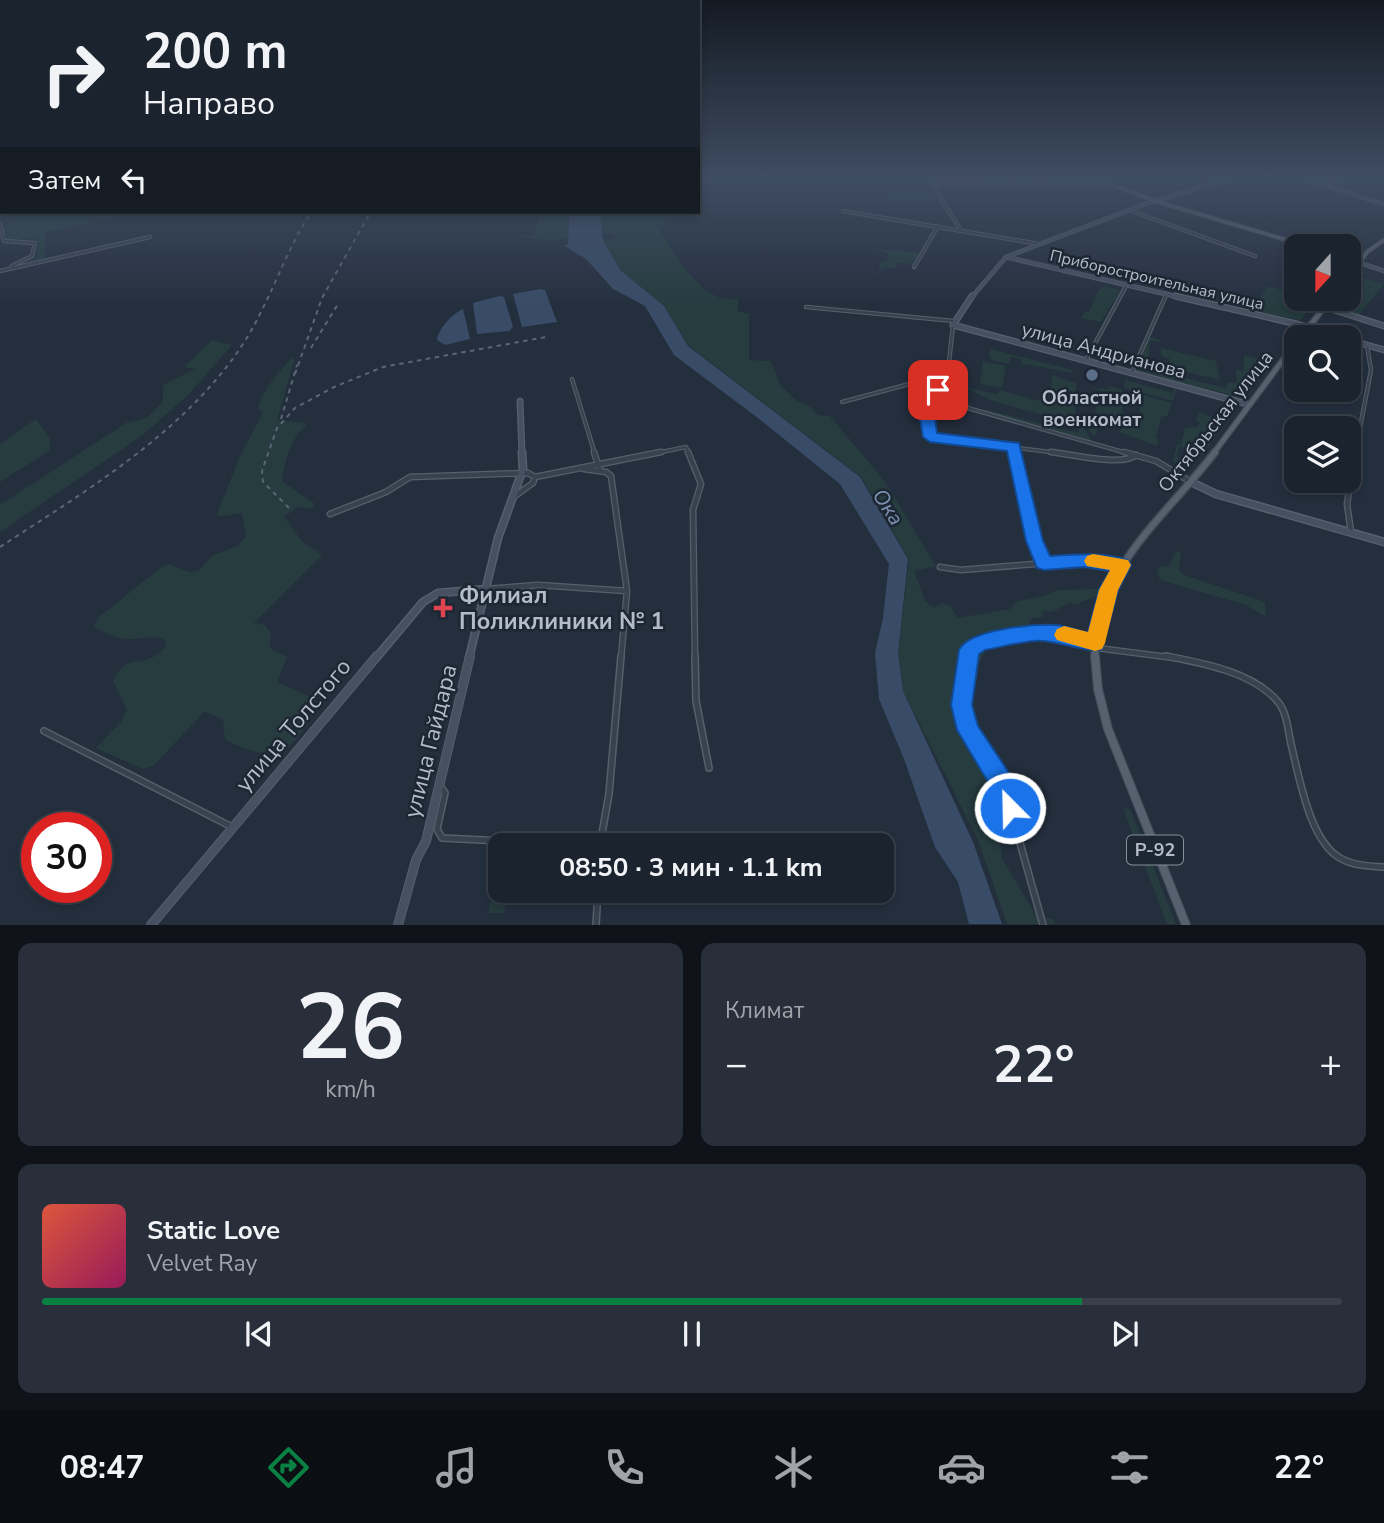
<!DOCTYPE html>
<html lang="ru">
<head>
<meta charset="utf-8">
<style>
  :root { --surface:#1b232e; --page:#282f3a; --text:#f1f3f6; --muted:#a0a4aa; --line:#39404a; --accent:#0b8043 }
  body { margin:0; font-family:"Nunito Sans",sans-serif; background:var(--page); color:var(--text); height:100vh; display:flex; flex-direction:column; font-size:26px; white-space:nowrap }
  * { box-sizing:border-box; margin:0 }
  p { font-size:23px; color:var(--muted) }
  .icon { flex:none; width:38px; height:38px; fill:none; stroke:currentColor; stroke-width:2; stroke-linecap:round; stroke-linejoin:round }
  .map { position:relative; height:925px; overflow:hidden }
  .drawer { display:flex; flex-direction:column; gap:18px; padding:18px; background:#0f1319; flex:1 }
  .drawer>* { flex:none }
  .top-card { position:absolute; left:0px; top:0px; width:700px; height:214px; box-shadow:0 4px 10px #0003,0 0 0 2px var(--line); background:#1b232e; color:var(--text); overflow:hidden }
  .needle { width:46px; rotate:201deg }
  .fabs { position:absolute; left:1284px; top:234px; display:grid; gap:14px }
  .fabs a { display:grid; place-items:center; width:77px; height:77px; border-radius:14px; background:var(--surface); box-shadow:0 4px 10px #0003,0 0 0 2px var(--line); font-size:35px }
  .speed { position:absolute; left:21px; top:812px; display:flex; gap:14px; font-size:35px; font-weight:700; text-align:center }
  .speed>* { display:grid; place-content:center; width:91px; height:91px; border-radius:50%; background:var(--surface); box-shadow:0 4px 10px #0003,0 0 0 2px var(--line); line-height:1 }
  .speed .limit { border:10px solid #d22; background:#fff; color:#111 }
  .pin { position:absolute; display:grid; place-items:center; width:60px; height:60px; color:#fff; margin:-30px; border-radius:14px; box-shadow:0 4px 10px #0006 }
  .me { position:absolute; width:77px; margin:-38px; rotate:337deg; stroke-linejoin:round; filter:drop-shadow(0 0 5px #0008) }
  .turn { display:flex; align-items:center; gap:24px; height:147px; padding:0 28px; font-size:32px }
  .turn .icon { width:91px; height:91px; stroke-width:2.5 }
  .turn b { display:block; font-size:49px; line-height:60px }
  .then { display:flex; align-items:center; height:66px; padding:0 28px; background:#0003; gap:14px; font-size:26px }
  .big { font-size:52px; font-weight:700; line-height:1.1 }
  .drawer .card { flex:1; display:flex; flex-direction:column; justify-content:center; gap:10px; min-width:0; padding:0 24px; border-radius:14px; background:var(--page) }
  .drawer .dial { align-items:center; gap:0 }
  .dial b { font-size:91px; line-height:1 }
  .song { display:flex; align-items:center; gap:21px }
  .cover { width:84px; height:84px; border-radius:10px; background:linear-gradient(135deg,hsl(10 70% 55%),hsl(330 70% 35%)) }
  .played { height:7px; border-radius:4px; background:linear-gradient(90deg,var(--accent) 80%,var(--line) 80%) }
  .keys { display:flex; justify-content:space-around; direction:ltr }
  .heat { display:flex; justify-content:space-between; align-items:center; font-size:38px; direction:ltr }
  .drawer .tiles { flex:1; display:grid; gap:18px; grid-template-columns:1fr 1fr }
  .card:last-child { grid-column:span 2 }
  .trip { position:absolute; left:488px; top:833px; width:406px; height:70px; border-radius:14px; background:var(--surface); box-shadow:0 4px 10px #0003,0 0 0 2px var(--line); font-weight:700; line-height:70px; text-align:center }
  .menu { display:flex; height:112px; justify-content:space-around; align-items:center; background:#0b0e12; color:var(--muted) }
  .menu .icon { width:49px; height:49px }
  .menu .active { color:var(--accent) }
  .menu b { font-size:32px; color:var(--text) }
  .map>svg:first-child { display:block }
</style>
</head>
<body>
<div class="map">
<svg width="1384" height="925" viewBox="0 0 1384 925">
  <rect width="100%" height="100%" fill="#242f3e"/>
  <!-- green -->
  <path fill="#263c3f" d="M887,193H930L936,203H890Z
    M34,212H131L125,214L127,216L45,232V258L84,251L23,265L36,257L39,242L32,239H6L2,219Z
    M541,212H569L568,238L553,241L515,236L534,235Z
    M600,212H687L660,228V232C676,255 705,308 738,298V311L749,314V360L771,361L780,385L796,400L810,407L818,415L830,416L886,483L936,566L914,571L925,601L934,608L942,603L950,606L958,618L1010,609L1018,601L1044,596L1058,590L1100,589L1097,596L1074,605L1071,602L1052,612L1043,611V617L1030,619L1029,626L1032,632L987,648L961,696L994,783L1002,859L1036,915L1054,920L1055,924H1007L978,840L903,691L898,653L909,559L861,477L688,345L664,306L620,270L603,240L616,238L613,233L603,234Z
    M873,249L917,252L919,253L912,264L899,262L895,268H883L878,274L881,262L890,259L887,253Z
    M1359,277L1384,284L1358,316L1336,306L1340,299H1349V290Z
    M1105,286L1121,290L1101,322L1081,318L1085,312H1089L1098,291Z
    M1268,286L1297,295V299L1315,301L1301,320L1250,310Z
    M1150,337L1160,340V342L1150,341L1148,365L1169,370L1168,374L1226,388L1228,382L1237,383L1236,370L1244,371V355L1272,363L1243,398L1135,371Z
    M212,340L232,345L190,393L143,435L0,532V505L126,423L147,418L163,402V385L195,369L184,367Z
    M1161,348L1216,361L1220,380L1170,368V359L1161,356Z
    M991,349L1073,370L1072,373L1025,364L1021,366L1022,359L1011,357L1009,364L991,360V357L988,356Z
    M295,358L277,420L305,423L306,426C290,438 285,463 282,481L315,504L312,509L298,507L284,517L302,541L322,555L254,623L265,625L271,634L270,648L287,657L277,682L313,698L316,709C290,758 275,764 225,740L223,720L205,711L154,765L143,769L96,748L121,722L127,710L113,681C127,656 129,666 151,658C156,656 161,651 166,647L165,640C150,634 141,640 126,639C114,638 105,633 94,627L98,618L159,569L169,564L189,572L198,571L213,555L238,546L246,536L242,513L220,517L217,514L240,456L263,413L258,407C264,388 278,373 291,359Z
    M983,361L1006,366L1002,388L980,384Z
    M1129,374L1215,397L1177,388L1173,401L1124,388L1125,380L1173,393L1174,388Z
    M1052,375L1077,384L1075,392L1079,395L1076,403L1051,397Z
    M1108,385L1122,390V419L1112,424L1100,421L1095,437L1081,421L1092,423L1101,391L1091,388L1109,389Z
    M969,386L972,389L997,394L1000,390L1039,401L1040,398L1076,405L1075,414L1082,426L993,401L968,389Z
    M1140,394L1172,403L1167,416L1161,417L1156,438L1159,439L1157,446L1119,432L1126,423L1140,425Z
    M965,402L970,403L971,407C1009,414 1041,425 1078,433L1080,427H1083L1093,442L964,405Z
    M1199,412L1224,422L1203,455L1180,446L1176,456L1183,459L1180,464L1173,462L1177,444L1181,445L1185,428L1198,427L1200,422L1196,421Z
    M36,419L49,437L51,450L0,482V444Z
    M1181,551L1179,570L1184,575L1265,602L1266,617L1246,605L1160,580L1157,571L1160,566L1168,567L1176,552Z
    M1123,808L1130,809L1176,924H1167Z
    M496,876H500V891H508L504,913H488Z"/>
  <!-- water -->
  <path fill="#394c67" d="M569,212H600L603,240L620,270L664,306L688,346L860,477L908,559L898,653L903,691L973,842L1002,924H969L958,882L935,847L904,759L879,699L875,653L883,618L889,564L840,484L758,418L674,355L645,306L613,289L586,259L565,246L568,244Z
    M540,289L545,290L557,322L522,327L513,294Z
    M499,296L504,297L513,327L509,331L477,334L473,303Z
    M463,309L470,339L445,345L437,340C439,328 452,314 463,309Z"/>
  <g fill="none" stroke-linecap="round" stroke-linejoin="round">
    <defs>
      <path id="street-far2" d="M928,178L960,229
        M1129,210L1255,256
        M843,211L1039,244
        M0,224L4,241L35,243L32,256L12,266
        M914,267L938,226
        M0,271L150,237
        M806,307L954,321
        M1086,360L1126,286
        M1132,372L1166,295
        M572,379L595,454
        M947,381L953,325
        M939,389C925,403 927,418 930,437L1066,454
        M945,390L950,400L964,407L1130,454
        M842,402L913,383L950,382L952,387L942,389L935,383
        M1014,447L1015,454
        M652,454L686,447L689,454
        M1355,454L1371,370L1367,346"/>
      <path id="street-far1" d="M594,452L600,471
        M688,452L701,484L693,510L695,658
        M1015,452L1034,541L1044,563
        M1051,452C1071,454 1122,467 1136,455
        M1124,452L1156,461L1191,482
        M584,469L606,472L611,476L627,591L621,658
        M535,477L661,452
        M330,514L386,492L410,477L528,473L535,477L533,483L515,496
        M1351,532L1347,504L1355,452
        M940,567L961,570L1084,560L1122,565
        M486,589L538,585L627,591
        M1097,648L1175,658
        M967,658L969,650C1003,626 1058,634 1095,643"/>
      <path id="street" d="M695,656L696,701L709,768
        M967,656L962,705L968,730L1006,793L1043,925
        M1166,656C1202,663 1254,672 1279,703C1287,714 1288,730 1291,744C1299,776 1310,844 1342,859C1355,866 1370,866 1384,867
        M44,731L232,827
        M441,787L445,793L437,829L442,838L583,845
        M600,845L609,794L621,656
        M596,925L598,891"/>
      <path id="secondary-far3" d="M1302,178L1384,204
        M932,183L1105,184
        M1324,185L1344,178
        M1006,257L1183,298
        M1360,263L1384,271
        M971,298L1006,257L1148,203L1231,178"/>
      <path id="secondary-far2" d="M972,296L953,325L1247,404
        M1175,296L1297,324L1342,338
        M1325,307L1384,326
        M1349,340L1384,350
        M520,401L522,454"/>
      <path id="secondary-far1" d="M1191,482L1216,494L1384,542
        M376,658L423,602L438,593L486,589
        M469,658L498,538L523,469L522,452"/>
      <path id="secondary" d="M151,925L377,656
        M398,925L416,860L426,841L470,656"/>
      <path id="primary-far3" d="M1094,178L1155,201L1310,247
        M1349,259L1360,263
        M1349,278L1367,252L1384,240"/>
      <path id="primary-far2" d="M1300,338L1331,299
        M1213,454L1297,341"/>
      <path id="primary-far1" d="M1095,658C1094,568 1166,517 1215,452"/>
      <path id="primary" d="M1095,656L1098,689L1108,729L1186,925"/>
    </defs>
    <!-- street-far2 casing -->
    <use href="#street-far2" stroke="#565f6c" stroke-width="4.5"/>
    <!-- street-far1 casing -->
    <use href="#street-far1" stroke="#565f6c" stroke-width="7"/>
    <!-- street casing -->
    <use href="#street" stroke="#565f6c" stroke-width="8"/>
    <!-- secondary-far3 casing -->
    <use href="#secondary-far3" stroke="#565f6c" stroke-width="5"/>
    <!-- secondary-far2 casing -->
    <use href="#secondary-far2" stroke="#565f6c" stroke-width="7"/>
    <!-- secondary-far1 casing -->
    <use href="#secondary-far1" stroke="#565f6c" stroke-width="9"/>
    <!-- secondary casing -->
    <use href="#secondary" stroke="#565f6c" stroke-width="10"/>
    <!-- primary-far3 casing -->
    <use href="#primary-far3" stroke="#414a57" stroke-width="5"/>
    <!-- primary-far2 casing -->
    <use href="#primary-far2" stroke="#414a57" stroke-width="7"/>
    <!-- primary-far1 casing -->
    <use href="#primary-far1" stroke="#414a57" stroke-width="9"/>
    <!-- primary casing -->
    <use href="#primary" stroke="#414a57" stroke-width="10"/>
    <!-- street-far2 -->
    <use href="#street-far2" stroke="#38414e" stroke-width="2.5"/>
    <!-- street-far1 -->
    <use href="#street-far1" stroke="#38414e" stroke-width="4.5"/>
    <!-- street -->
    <use href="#street" stroke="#38414e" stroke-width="5"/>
    <!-- secondary-far3 -->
    <use href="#secondary-far3" stroke="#465061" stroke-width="3.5"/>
    <!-- secondary-far2 -->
    <use href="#secondary-far2" stroke="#465061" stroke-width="4.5"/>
    <!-- secondary-far1 -->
    <use href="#secondary-far1" stroke="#465061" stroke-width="6"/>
    <!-- secondary -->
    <use href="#secondary" stroke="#465061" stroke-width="8"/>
    <!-- primary-far3 -->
    <use href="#primary-far3" stroke="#56606e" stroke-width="3.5"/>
    <!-- primary-far2 -->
    <use href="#primary-far2" stroke="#56606e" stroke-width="4.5"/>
    <!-- primary-far1 -->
    <use href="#primary-far1" stroke="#56606e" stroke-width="6"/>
    <!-- primary -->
    <use href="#primary" stroke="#56606e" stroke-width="8"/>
    <!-- rail -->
    <path stroke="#5a6575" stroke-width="2" stroke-dasharray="4.5 4.5" stroke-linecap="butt" d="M311,348L338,304
      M295,374L322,298L370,213
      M281,419L297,365
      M289,508L263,482L262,471L277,428L295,408L334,387L383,367L546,337
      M0,547C86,491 185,432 243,344C270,302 284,254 311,212"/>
  </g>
  <!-- sky -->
  <linearGradient id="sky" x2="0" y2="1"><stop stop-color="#141a22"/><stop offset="0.58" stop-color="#3f4d63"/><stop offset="1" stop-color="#3f4d63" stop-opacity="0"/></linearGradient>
  <rect width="1384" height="307" fill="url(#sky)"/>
  <!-- route -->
  <path fill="#1a73e8" stroke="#114b97" stroke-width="2" d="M938,385L945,390C934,403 934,415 937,433L1019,443L1043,541L1050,556C1076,554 1103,552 1128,560L1131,565L1118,590L1102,649C1086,654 1056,639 1035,641C1019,642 1001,647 985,650L979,654L972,705L978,726L1009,773L1022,808L1018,816L1010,820L1001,816L991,787L957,730L951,705L959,650C969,629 1034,624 1056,625C1066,626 1077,630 1088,633L1099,590L1110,571L1084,567L1044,570L1037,568L1026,541L1007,451L930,442L923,437L920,419L922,398Z"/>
  <!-- slow -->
  <path fill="#f59e0b" d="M1093,554L1128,560L1131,565L1118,590L1105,643L1102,649L1095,651L1057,640L1054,635L1057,629L1064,626L1088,632L1099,590L1110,570L1087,566L1084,561L1087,556Z"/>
  <!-- markers -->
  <circle fill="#5c6f8a" stroke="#1d2633" stroke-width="2.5" cx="1092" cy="375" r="7"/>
  <path fill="#e0444e" stroke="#1d2633" stroke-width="2.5" d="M439.5 597.5h7v7h7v7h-7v7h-7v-7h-7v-7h7z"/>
  <g text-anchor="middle" stroke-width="5" stroke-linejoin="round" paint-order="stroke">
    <!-- far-street labels -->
    <g font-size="16" fill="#b4bcc9" stroke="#1d2633">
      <text transform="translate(1157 279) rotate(13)" y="6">Приборостроительная улица</text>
    </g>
    <!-- shield labels -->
    <rect fill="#1d2633" stroke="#878f9c" stroke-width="2" x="1127" y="835.5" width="56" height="29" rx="5"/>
    <g font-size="18" font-weight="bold" fill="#b4bcc9">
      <text x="1155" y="856">Р-92</text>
    </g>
    <!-- street labels -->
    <g font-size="19" fill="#b4bcc9" stroke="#1d2633">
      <text transform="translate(1104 350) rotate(15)" y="7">улица Андрианова</text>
      <text transform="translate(1215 421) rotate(-52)" y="7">Октябрьская улица</text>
    </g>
    <!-- poi labels -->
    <g font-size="19" font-weight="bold" fill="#b4bcc9" stroke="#1d2633">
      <text x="1092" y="404">Областной<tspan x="1092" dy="22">военкомат</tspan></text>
    </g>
    <!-- water labels -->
    <g font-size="21" font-style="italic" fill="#7c92b1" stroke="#1d2633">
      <text transform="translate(888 507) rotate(57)" y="7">Ока</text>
    </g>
    <!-- near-poi labels -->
    <g font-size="23" font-weight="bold" fill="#b4bcc9" stroke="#1d2633" text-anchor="start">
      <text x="459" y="603">Филиал<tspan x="459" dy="26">Поликлиники № 1</tspan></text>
    </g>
    <!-- near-street labels -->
    <g font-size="23" fill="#b4bcc9" stroke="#1d2633">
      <text transform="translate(293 725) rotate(-50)" y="8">улица Толстого</text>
      <text transform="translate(430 741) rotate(-76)" y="8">улица Гайдара</text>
    </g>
  </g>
</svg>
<div class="fabs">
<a><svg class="needle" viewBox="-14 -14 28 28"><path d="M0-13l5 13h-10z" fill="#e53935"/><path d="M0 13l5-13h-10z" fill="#a0a4aa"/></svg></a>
<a><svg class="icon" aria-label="search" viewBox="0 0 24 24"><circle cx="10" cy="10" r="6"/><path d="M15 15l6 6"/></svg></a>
<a><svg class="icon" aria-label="layers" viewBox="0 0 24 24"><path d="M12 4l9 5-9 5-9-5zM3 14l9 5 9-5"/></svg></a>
</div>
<div class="speed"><div class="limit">30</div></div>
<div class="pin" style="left:938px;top:390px;background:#d93025"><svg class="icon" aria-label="arrive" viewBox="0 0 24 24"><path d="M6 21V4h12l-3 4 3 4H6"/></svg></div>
<svg class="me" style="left:1010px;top:808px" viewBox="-20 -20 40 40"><circle r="17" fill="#1a73e8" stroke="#fff" stroke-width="3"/><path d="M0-11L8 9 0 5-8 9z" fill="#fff"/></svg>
<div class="trip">08:50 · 3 мин · 1.1 km</div>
<div class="top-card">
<div class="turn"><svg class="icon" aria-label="right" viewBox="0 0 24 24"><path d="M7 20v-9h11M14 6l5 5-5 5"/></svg><div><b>200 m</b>Направо</div></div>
<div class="then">Затем<svg class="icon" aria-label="left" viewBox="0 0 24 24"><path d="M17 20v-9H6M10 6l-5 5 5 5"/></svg></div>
</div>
</div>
<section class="drawer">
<div class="tiles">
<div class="card dial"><b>26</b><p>km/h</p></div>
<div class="card"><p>Климат</p>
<div class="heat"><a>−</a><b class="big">22°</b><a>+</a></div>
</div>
<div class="card">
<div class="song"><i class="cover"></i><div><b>Static Love</b><p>Velvet Ray</p></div></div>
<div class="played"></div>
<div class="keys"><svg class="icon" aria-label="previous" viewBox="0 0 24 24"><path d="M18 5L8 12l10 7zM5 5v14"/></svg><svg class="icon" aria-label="pause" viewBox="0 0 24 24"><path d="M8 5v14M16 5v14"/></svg><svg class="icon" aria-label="next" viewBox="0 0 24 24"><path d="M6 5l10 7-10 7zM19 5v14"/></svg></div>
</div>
</div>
</section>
<nav class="menu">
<b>08:47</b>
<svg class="icon active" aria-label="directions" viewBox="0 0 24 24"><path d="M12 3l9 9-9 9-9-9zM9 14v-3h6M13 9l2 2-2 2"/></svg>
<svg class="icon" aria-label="music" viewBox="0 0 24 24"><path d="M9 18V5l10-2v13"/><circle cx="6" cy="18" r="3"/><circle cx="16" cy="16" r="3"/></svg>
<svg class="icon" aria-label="phone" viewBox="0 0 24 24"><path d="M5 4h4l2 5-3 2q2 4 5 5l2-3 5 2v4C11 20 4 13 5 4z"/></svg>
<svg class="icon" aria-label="climate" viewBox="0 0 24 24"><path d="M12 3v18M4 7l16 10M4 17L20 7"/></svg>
<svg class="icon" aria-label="car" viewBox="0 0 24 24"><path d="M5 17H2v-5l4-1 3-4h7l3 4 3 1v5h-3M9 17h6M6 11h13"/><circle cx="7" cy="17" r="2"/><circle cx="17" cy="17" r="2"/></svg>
<svg class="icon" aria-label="filters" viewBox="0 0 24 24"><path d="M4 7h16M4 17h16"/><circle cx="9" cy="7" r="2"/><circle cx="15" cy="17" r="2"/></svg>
<b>22°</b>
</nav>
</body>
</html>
